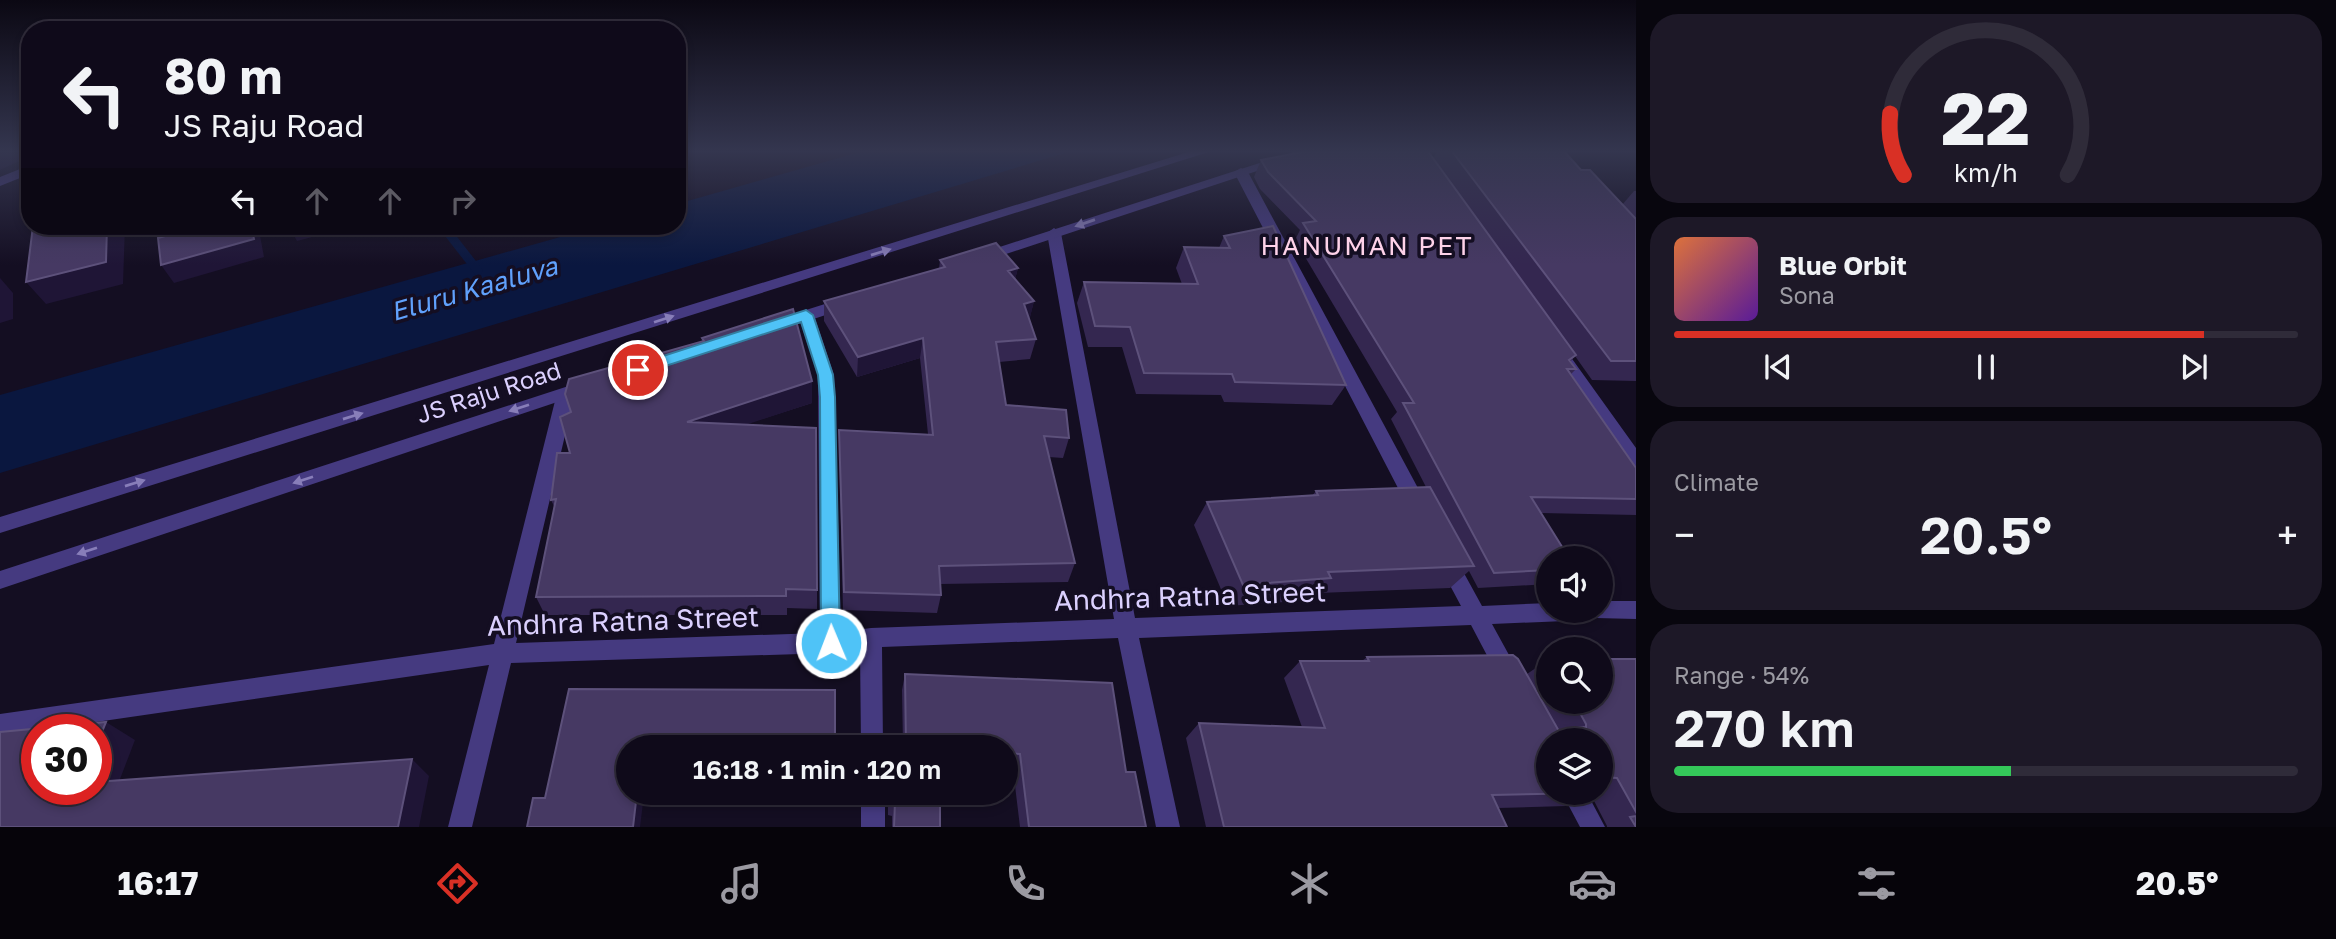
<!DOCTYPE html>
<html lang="en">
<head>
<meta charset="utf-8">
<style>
  :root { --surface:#0f0a1a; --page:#1d1827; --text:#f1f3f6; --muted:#9b9aa2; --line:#2f2b39; --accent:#d93025 }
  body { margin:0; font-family:"Golos Text",sans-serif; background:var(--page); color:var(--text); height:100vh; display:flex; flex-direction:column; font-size:26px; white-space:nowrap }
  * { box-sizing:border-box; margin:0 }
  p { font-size:23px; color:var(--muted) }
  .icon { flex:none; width:38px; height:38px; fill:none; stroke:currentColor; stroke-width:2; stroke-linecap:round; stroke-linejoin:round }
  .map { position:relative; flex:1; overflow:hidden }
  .sheet { display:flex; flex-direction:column; gap:14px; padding:14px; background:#08060e; width:700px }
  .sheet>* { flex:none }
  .guide { position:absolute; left:21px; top:21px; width:665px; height:214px; border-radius:28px; box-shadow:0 4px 10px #0003,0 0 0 2px var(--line); background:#0f0a1a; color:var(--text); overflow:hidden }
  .controls { position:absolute; left:1536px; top:546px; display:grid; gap:14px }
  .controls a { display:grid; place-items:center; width:77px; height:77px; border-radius:50%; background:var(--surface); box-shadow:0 4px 10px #0003,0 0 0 2px var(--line); font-size:35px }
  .speed { position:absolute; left:21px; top:714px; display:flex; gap:14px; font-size:35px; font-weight:700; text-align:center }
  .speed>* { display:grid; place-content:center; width:91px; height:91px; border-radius:50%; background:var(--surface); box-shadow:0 4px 10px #0003,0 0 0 2px var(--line); line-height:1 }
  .speed .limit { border:10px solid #d22; background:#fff; color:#111 }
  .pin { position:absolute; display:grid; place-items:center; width:60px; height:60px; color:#fff; margin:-30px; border:4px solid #fff; border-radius:50%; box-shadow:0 2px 7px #0007 }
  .me { position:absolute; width:77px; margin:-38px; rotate:359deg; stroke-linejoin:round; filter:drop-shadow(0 0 5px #0008) }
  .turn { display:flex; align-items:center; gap:24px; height:147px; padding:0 28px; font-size:32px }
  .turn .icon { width:91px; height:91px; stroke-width:2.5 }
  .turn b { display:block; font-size:49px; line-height:60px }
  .lanes { display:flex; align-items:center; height:66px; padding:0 28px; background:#0003; justify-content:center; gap:35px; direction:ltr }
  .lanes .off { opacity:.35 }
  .big { font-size:52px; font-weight:600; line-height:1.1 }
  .sheet .widget { flex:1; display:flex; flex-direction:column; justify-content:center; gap:10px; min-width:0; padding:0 24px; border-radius:28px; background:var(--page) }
  .sheet .dial { align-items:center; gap:0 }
  .dial svg { height:182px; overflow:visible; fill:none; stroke:var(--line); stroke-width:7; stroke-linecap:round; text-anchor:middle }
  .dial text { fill:var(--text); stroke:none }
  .song { display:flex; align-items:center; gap:21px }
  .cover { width:84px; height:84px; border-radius:10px; background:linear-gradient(135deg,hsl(20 70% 55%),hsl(270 70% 35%)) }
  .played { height:7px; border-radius:4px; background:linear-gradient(90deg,var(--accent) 85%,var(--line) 85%) }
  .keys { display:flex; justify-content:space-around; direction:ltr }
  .heat { display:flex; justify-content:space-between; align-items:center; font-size:38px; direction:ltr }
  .charge { height:10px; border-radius:5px; background:linear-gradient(90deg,#34c759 54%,var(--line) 0) }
  .trip { position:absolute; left:616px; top:735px; width:402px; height:70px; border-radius:35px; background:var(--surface); box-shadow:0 4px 10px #0003,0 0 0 2px var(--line); font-weight:600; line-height:70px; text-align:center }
  .dock { display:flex; height:112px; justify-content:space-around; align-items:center; background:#06040a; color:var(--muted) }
  .dock .icon { width:49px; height:49px }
  .dock .on { color:var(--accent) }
  .dock b { font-size:32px; color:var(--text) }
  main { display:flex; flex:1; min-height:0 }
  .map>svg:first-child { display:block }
</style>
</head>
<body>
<main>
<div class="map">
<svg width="1636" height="827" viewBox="0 0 1636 827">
  <rect width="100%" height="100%" fill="#140e22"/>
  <!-- water -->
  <path fill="#0a173f" d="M867,150H1075L0,473V395L599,226H677V204Z"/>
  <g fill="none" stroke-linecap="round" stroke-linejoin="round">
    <!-- stream -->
    <path stroke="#0a173f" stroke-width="9" d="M443,226L478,271"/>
    <!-- minor -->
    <path fill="#453a80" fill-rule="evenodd" d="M30,165V174L0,186V177Z
      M1241,168L1248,172L1426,503L1429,509L1426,515L1419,517L1412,515L1234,172Z
      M1054,228L1061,233L1135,618L1461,606L1437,561L1440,555L1447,552L1454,555L1482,606L1549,603V611H1601V601H1636V619L1596,618L1589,620L1492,624L1520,675L1517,682L1509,685L1501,682L1471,625L1139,638L1180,827H1156L1118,638L882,647L883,747H861L860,649L831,653L511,663L472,827H448L489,665L0,736V714L494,644L557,393L566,387L575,393L516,643L820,633L818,375L798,315L806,309L814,315L834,375L841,632L871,628L1114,619L1047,233Z
      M861,793H885V827H861Z
      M1562,793H1587L1605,827H1580Z"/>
    <!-- tertiary -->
    <path fill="#453a80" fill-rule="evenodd" d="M1195,150H1215L0,533V517Z
      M1300,150H1320L985,261H975L973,258L975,255Z
      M847,297L855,302L853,306L774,332L766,326L768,322Z
      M1559,347L1565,349L1636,448V469L1630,467L1553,357L1551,353L1553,349Z
      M587,380L596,386L593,390L0,589V571Z"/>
  </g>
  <!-- wall -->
  <path fill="#342750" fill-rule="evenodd" d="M1308,150H1427L1433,158L1438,150H1563L1581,170L1622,205L1634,191H1636V381L1592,380L1575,356L1570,362L1576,369L1571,374L1636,468V515L1541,513L1549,558V584L1478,588L1469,571L1450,588L1318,593L1312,600L1228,606L1194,525L1207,502L1312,496L1316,491L1426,487L1391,419L1397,412L1295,240L1300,230L1260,189L1254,177L1261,160L1307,152Z
    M1224,236L1346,385L1332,405L1224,402L1221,395L1136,394L1122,347H1088L1077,303L1084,282L1182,284L1176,268L1184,247L1219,248Z
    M940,260L1018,268L1015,279L1034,301L1029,320L1036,339L1030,359L999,362L1006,405L1069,438L1063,458L1049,457L1075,563L1068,582L940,584L941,595L937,613L843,610L839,450V430L928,434L920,358L857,377L824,321V301L939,269Z
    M702,338L812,381V403L746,424L817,590V609L787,608V615H545L536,597L555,508L551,500L570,453L703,342Z
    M1367,657L1527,674L1549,659V702H1601L1636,659V827H1607V826L1591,795L1566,806L1498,808L1507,827H1206L1186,738L1199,723L1302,727L1284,678L1300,661H1362ZM1549,740H1601V793H1549Z
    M905,674L1126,772L1146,827H1020L1013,769L1006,768V747H903L902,690Z
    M628,747V793H835V798L644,795L545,798Z
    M888,793H940V827H892V816L888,815Z"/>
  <!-- shaded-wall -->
  <path fill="#1f1536" d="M0,150H30V156L0,170Z
    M107,226H125L123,284L46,304L26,282Z
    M251,226H256L259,230L264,257L174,283L161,265Z
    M317,226H330L331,232L297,241L292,232Z
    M1018,268L1013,288L1008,271Z
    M0,278L13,293V319L0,323Z
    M1034,301L1029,322L1024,304Z
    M923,338L920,358L857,377L858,357Z
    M812,381V403L691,443L687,422Z
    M106,722L135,740L112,800L96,789V746Z
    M412,759L429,776L419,827H398Z
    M637,793H643L644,795L640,827H633Z"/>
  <!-- building -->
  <path fill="#463963" stroke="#5d517b" stroke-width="2" d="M1313,150H1427L1576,355L1569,360L1576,369H1567L1636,468V499L1531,497L1569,558H1549V570L1494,573L1403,403H1414L1303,223L1316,221L1268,172L1261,160Z
    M1451,150H1563L1581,170H1590L1636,219V361H1611Z
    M33,226H107L106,262L26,282Z
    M202,226H251L254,239L161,265L158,238Z
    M291,226H317L292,232Z
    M1273,226L1346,385L1235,382L1232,374L1144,373L1130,327L1095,326L1084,282L1198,284L1184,247L1230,248L1224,236Z
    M996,243L1018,268L1008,271L1034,301L1024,304L1036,339L996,342L1006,405L1066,410L1069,438L1044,436L1075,563L939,566L941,595L844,592L839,430L933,435L923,338L858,357L824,301L945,267L940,260Z
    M793,309L812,381L687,422L816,428L817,590L786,589V596L536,597L556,499L551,500L557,453H570L560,417L571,412L565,394L569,379L704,341L702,338Z
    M1430,487L1474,566L1328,572L1331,578L1243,585L1207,502L1318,495L1316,491Z
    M1513,655L1518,659L1564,740H1549V793H1594L1492,795L1507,827H1224L1199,723L1325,728L1300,661H1369L1367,657Z
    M1601,659H1636V812L1617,778L1601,777V740H1577V728L1586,727V724L1574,702H1601Z
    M905,674L1112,683L1126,772H1135L1146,827H1029L1020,754L1006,753V747H906Z
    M569,689L835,690V747H628V793H637L633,827H527L533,798H545Z
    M106,722L96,746V730H37V789H96V782L412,759L398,827H0V732Z
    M891,793H940V827H894L895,802H890Z
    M1636,816V827L1630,817Z"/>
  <!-- one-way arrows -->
  <defs><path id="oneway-solid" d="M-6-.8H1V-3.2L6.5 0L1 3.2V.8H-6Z" transform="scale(1.75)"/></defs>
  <g fill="#887eb9">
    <use href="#oneway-solid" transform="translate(1085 223) rotate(161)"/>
    <use href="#oneway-solid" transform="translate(881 252) rotate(-17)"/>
    <use href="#oneway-solid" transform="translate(664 319) rotate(-18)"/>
    <use href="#oneway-solid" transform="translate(519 408) rotate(162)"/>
    <use href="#oneway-solid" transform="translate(353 416) rotate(-17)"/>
    <use href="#oneway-solid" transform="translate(303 480) rotate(162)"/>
    <use href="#oneway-solid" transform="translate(135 483) rotate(-17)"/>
    <use href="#oneway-solid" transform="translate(87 551) rotate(162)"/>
  </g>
  <!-- sky -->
  <linearGradient id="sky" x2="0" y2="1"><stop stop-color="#0b0813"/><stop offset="0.57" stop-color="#34364f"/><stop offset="1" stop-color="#34364f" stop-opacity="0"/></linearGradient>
  <rect width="1636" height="265" fill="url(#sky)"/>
  <!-- route -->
  <path fill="#4fc3f7" stroke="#337fa1" stroke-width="2" d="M806,310L813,315L833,375L835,397L840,643L838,650L831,652L824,650L821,643L820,397L818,375L801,322L638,375L630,370L632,366Z"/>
  <g text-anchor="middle" stroke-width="7" stroke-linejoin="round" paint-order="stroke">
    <!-- street labels -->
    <g font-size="24" fill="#dbd0fe" stroke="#140e22">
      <text transform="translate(489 393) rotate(-18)" y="8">JS Raju Road</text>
    </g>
    <!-- neighbourhood labels -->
    <g font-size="26" letter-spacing="2" fill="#fed2e9" stroke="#140e22">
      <text x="1367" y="255">HANUMAN PET</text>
    </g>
    <!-- water labels -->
    <g font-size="26" font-style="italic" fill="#60a1fc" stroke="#140e22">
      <text transform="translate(474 289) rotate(-16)" y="9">Eluru Kaaluva</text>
    </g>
    <!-- near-street labels -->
    <g font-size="28" fill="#dbd0fe" stroke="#140e22">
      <text transform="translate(1190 596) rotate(-2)" y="10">Andhra Ratna Street</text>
      <text transform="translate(623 621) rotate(-2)" y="10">Andhra Ratna Street</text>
    </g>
  </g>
</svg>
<div class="controls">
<a><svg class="icon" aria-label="sound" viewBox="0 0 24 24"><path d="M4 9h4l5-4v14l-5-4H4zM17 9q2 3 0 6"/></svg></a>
<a><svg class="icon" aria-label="search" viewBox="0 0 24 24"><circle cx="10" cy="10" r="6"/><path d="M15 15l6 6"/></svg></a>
<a><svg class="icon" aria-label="layers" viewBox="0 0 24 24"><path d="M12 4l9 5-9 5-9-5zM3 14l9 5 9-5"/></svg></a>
</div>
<div class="speed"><div class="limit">30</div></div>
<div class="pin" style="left:638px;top:370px;background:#d93025"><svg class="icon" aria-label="arrive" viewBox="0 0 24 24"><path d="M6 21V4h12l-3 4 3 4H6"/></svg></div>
<svg class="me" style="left:831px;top:643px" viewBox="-20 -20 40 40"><circle r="17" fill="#4fc3f7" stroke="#fff" stroke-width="3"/><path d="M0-11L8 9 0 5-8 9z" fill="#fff"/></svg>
<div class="trip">16:18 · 1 min · 120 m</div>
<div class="guide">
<div class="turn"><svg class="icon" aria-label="left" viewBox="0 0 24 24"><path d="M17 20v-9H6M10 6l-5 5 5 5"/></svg><div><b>80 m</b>JS Raju Road</div></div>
<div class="lanes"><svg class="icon" aria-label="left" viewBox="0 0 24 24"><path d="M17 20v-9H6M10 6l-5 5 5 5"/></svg><svg class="icon off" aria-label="ahead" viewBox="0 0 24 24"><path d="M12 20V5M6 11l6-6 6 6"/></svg><svg class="icon off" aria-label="ahead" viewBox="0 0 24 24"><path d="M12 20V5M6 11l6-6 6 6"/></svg><svg class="icon off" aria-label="right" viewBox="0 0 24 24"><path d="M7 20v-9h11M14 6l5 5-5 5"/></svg></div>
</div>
</div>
<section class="sheet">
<div class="widget dial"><svg viewBox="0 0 100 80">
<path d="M14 69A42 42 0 1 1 86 69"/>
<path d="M14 69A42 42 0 0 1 8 42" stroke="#d93025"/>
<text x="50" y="56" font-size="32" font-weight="700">22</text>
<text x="50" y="72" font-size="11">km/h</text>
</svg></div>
<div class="widget">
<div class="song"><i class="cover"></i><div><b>Blue Orbit</b><p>Sona</p></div></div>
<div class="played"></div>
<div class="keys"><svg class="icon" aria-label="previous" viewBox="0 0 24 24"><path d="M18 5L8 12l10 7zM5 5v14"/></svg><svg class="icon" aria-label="pause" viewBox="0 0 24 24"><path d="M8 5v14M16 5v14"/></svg><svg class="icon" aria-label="next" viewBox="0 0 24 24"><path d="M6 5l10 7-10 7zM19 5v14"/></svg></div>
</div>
<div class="widget"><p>Climate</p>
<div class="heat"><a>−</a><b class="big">20.5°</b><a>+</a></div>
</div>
<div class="widget"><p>Range · 54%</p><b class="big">270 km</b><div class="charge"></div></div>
</section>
</main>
<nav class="dock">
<b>16:17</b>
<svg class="icon on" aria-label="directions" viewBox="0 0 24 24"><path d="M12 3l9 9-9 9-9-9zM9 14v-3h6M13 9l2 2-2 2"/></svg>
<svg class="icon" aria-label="music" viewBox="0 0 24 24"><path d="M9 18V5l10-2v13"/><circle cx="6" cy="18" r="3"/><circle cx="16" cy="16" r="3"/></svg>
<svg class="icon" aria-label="phone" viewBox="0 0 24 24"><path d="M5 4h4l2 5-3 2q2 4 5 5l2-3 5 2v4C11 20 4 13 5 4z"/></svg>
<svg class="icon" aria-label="climate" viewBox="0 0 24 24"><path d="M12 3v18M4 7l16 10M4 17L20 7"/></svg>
<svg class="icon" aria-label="car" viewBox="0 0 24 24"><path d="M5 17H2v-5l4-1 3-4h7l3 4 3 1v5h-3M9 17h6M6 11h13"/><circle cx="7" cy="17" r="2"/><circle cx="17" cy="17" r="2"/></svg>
<svg class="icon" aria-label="filters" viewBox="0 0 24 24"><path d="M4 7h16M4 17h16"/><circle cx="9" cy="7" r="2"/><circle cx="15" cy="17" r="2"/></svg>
<b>20.5°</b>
</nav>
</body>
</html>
